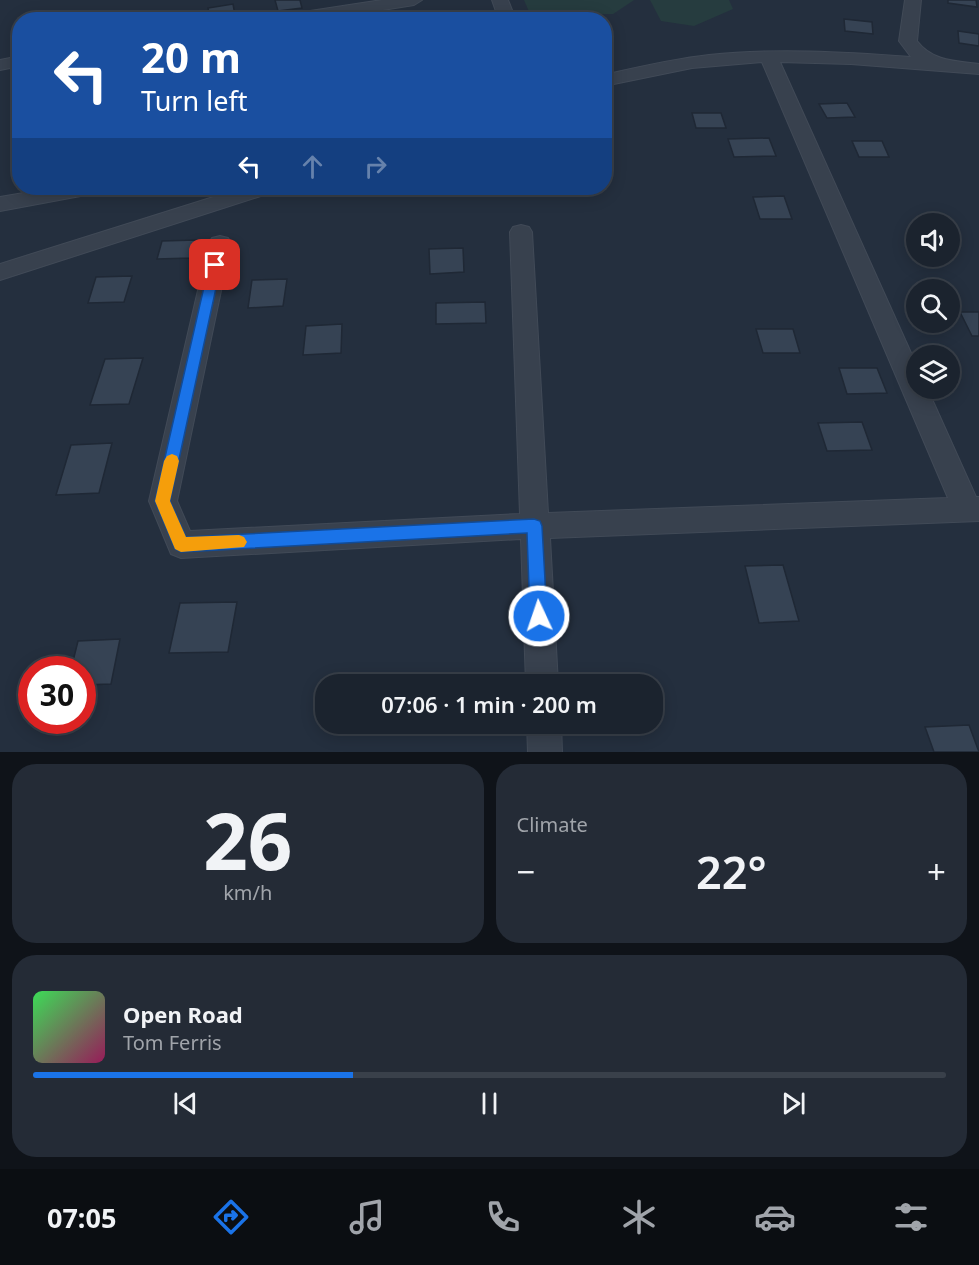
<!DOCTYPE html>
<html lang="en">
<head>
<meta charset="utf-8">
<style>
  :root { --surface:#1b232e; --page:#242b36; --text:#f1f3f6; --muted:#a0a4aa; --line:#39404a; --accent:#1a73e8 }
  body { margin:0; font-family:"Noto Sans",sans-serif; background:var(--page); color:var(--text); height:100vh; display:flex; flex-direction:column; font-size:22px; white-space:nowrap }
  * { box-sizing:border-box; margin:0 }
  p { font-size:20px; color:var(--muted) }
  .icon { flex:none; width:33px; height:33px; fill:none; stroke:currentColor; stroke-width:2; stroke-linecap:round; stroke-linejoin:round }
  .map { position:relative; height:752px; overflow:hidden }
  .drawer { display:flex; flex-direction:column; gap:12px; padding:12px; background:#0f1319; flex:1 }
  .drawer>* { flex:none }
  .hud { position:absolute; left:12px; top:12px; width:600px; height:183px; border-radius:24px; box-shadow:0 3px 15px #0003,0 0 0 2px var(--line); background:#1a4fa0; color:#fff; overflow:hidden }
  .tools { position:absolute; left:906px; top:213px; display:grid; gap:12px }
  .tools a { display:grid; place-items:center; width:54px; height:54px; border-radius:50%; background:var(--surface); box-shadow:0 3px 15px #0003,0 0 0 2px var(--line); font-size:30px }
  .speed { position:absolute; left:18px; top:656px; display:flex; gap:12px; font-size:30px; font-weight:700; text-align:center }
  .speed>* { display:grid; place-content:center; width:78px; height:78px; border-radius:50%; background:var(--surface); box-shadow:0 3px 15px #0003,0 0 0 2px var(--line); line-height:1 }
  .speed .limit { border:9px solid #d22; background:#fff; color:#111 }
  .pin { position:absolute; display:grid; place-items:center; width:51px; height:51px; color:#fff; margin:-26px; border-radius:12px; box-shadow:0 3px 9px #0006 }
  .me { position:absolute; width:66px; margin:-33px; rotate:357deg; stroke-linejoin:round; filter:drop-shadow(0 0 4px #0008) }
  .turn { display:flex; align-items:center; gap:21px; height:126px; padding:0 30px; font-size:27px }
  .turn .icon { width:78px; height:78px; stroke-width:2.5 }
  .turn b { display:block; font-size:42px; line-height:51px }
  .lanes { display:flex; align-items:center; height:57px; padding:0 30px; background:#0003; justify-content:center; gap:30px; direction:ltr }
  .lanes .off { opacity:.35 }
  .big { font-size:45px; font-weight:600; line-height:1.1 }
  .drawer .card { flex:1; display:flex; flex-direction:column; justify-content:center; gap:9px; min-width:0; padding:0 21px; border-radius:24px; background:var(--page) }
  .drawer .dial { align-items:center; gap:0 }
  .dial b { font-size:78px; line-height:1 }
  .song { display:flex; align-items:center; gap:18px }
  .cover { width:72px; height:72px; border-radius:9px; background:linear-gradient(135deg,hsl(130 70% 55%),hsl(330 70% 35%)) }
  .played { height:6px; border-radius:3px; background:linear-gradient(90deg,var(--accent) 35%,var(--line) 35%) }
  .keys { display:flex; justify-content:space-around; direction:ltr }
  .heat { display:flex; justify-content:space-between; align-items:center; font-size:33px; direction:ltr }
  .drawer .tiles { flex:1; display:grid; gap:12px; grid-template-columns:1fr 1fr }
  .card:last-child { grid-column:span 2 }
  .trip { position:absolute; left:315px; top:674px; width:348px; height:60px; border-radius:24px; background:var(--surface); box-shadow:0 3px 15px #0003,0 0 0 2px var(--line); font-weight:600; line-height:60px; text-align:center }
  .tabs { display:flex; height:96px; justify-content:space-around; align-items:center; background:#0b0e12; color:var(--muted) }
  .tabs .icon { width:42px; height:42px }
  .tabs .selected { color:var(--accent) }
  .tabs b { font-size:27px; color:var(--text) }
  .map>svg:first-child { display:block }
</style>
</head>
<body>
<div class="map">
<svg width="979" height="752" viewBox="0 0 979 752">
  <rect width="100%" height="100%" fill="#242f3e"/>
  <!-- green -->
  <path fill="#263c3f" d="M524,0H634L613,14H530Z
    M650,0H729L733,9L694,26L661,21Z"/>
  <!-- building -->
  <path fill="#364354" stroke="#1f2835" stroke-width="1.5" d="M275,0H300L302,8L278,11Z
    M948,0H976L977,7L948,3Z
    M233,4L235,15L210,19L208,8Z
    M844,19L872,22L873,34L845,31Z
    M958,31L979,34V46L959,43Z
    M847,103L855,117L827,118L819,104Z
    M692,113H721L726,128H696Z
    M769,138L776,156L734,157L728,139Z
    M852,141H882L889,157H859Z
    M445,188H477L476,195L445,194Z
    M784,196L792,219H760L753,197Z
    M196,240L191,258L157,259L162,241Z
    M463,248L464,272L430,274L429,249Z
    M132,276L124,302L88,303L96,277Z
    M287,279L283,306L248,308L252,280Z
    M485,302L486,323L436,324V303Z
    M960,312H979V336H972Z
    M342,324L341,353L303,355L306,326Z
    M756,329H793L800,353H763Z
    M143,358L129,404L90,405L105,359Z
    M839,368H877L887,393L847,394Z
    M862,422L872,450L827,451L818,423Z
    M112,443L99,493L56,495L71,445Z
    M783,565L799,621L759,623L745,566Z
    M237,602L228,652L169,653L180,603Z
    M120,639L111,684L82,685V669H71L78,641Z
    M969,725L979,752H934L925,727Z"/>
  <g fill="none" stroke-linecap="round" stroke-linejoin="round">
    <defs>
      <path id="minor" d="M382,0H422L414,5L320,20H276L284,15Z
        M492,0H508L516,20H499Z
        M905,0H921L917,41C932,61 955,61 979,64V74L851,64L780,62L916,364V388H927L976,497H979V521L550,538L558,684H526L521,539L181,558L171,554L149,501L209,243L212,238L220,236L228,238L231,243L177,501L190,531L520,514L510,232L513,227L521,225L529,227L532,232L548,513L948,498L762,62L692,68L604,86V75C639,67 673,59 709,55C776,48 844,52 911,57L899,41Z
        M20,56V66L0,70V60Z
        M53,188H96L93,193L86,195L0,211V197Z
        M242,188H273L270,193L0,280V264Z
        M527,723H561L562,752H528Z"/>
    </defs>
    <!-- minor casing -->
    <use href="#minor" stroke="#414a57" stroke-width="2"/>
    <!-- minor -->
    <use href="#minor" fill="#38414e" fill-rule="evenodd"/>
  </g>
  <!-- route -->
  <path fill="#1a73e8" stroke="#114b97" stroke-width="1.5" d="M215,261L221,265L170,501L186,537L534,519L540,521L542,526L547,616L545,622L539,624L533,622L530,616L527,533L181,552L175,549L155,501L209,265Z"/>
  <!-- slow -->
  <path fill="#f59e0b" d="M172,454L177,456L179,461L170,501L186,537L239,535L244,537L247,542L244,547L181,552L175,549L155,501L164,461L167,456Z"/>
</svg>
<div class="tools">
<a><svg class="icon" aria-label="sound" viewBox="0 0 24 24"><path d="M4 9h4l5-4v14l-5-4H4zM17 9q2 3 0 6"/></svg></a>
<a><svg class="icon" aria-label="search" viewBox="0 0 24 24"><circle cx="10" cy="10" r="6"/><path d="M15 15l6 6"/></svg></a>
<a><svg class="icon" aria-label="layers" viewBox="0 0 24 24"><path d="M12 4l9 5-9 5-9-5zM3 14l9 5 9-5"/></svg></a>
</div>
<div class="speed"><div class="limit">30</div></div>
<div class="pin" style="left:215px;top:265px;background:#d93025"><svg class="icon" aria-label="arrive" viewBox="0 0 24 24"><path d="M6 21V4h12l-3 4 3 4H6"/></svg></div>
<svg class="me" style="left:539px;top:616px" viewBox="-20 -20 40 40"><circle r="17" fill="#1a73e8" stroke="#fff" stroke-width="3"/><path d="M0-11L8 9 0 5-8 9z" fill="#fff"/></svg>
<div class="trip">07:06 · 1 min · 200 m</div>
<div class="hud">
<div class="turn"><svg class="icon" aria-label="left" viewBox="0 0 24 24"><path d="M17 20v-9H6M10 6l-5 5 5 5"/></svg><div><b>20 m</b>Turn left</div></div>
<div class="lanes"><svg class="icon" aria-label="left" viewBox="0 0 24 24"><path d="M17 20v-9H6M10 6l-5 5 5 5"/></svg><svg class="icon off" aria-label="ahead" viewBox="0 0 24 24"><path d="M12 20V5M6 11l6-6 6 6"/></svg><svg class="icon off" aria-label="right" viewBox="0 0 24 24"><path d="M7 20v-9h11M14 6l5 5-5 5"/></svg></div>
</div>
</div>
<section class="drawer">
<div class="tiles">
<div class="card dial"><b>26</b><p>km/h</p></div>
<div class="card"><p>Climate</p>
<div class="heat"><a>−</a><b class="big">22°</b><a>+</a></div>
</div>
<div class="card">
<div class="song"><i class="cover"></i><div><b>Open Road</b><p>Tom Ferris</p></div></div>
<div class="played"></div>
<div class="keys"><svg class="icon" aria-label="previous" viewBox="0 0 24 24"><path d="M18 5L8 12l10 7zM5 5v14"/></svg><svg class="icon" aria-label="pause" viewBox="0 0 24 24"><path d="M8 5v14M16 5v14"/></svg><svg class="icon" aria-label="next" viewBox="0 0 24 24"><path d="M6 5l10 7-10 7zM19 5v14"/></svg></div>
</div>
</div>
</section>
<nav class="tabs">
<b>07:05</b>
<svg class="icon selected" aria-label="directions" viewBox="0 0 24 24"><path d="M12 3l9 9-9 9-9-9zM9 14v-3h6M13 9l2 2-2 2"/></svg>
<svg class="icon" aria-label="music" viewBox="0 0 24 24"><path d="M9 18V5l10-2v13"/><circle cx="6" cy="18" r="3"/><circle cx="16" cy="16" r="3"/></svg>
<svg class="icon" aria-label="phone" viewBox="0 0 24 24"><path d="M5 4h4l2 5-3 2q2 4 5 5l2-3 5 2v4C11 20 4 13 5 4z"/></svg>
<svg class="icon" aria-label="climate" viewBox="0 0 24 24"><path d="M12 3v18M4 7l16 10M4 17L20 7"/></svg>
<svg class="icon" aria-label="car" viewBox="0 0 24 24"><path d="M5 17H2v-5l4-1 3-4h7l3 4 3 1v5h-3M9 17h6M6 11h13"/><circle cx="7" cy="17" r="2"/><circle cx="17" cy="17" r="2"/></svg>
<svg class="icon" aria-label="filters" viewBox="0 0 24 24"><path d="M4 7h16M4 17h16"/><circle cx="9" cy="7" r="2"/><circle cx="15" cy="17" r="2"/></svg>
</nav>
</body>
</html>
